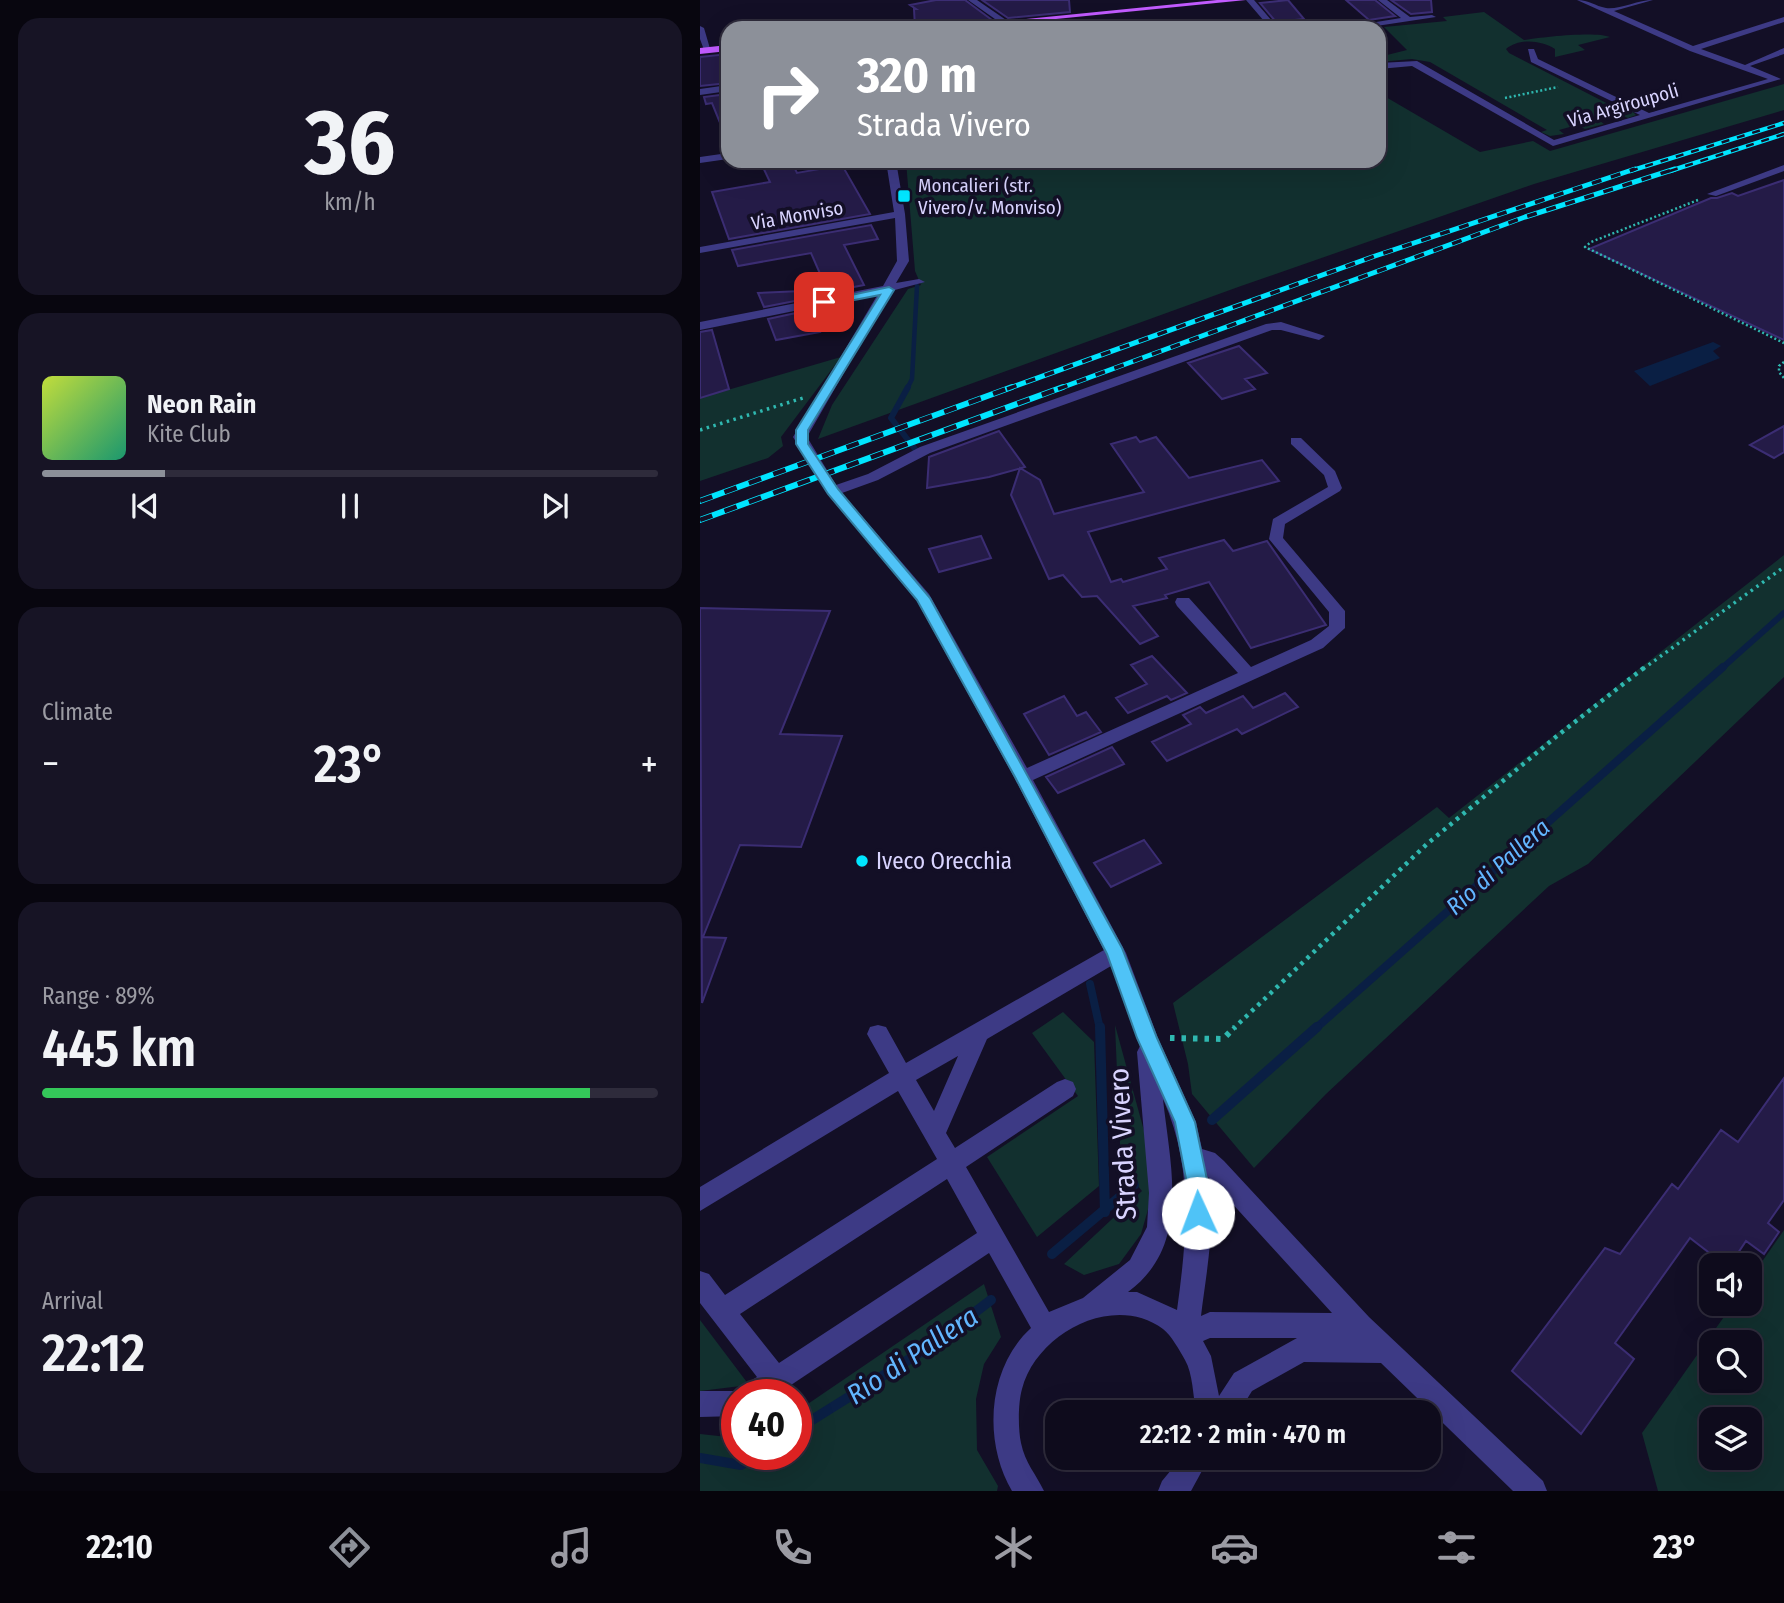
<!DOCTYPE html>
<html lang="en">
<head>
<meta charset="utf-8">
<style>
  :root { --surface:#0e0b1c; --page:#171425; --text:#f1f3f6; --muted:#9b9ba3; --line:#2e2b3b; --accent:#8c9099 }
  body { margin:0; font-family:"Fira Sans Condensed",sans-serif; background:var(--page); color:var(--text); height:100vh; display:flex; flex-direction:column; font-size:26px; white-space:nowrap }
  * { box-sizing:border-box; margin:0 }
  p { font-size:23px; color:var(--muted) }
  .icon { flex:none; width:38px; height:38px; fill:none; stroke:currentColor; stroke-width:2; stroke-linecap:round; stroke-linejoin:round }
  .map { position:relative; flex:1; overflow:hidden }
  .panel { display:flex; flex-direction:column; gap:18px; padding:18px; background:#08060f; width:700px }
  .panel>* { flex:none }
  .banner { position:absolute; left:21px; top:21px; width:665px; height:147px; border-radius:21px; box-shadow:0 7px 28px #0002,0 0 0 2px var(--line); background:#8c9099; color:#fff; overflow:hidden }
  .buttons { position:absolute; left:999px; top:1253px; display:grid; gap:14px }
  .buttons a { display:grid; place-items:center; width:63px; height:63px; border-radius:14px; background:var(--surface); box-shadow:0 7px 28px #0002,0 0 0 2px var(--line); font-size:35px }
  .speed { position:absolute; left:21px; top:1379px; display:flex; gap:14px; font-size:35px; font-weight:700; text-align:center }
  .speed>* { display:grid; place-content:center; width:91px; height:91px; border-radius:50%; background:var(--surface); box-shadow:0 7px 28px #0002,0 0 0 2px var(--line); line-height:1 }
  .speed .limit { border:10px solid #d22; background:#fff; color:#111 }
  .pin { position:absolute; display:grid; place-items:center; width:60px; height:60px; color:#fff; margin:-30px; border-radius:14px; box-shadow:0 4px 10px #0006 }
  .me { position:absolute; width:77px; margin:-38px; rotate:358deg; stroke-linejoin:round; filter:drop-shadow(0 0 5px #0008) }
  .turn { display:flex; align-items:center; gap:24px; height:147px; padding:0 21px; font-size:32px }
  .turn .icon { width:91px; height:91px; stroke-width:2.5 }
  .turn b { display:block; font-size:49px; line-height:60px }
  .big { font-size:52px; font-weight:600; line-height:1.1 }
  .panel .card { flex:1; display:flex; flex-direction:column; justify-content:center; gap:10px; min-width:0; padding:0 24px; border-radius:21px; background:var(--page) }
  .panel .dial { align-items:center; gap:0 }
  .dial b { font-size:91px; line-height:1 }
  .song { display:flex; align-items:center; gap:21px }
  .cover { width:84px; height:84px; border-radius:10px; background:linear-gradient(135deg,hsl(70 70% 55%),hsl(160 70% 35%)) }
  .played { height:7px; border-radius:4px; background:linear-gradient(90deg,var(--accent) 20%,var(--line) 20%) }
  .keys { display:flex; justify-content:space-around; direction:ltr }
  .heat { display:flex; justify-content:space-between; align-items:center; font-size:38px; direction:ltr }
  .charge { height:10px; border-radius:5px; background:linear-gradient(90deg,#34c759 89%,var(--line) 0) }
  .trip { position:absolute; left:345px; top:1400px; width:396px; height:70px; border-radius:21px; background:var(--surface); box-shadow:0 7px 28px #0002,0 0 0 2px var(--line); font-weight:600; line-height:70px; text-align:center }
  .dock { display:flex; height:112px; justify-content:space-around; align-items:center; background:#06040b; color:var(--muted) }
  .dock .icon { width:49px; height:49px }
  .dock .on { color:var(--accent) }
  .dock b { font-size:32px; color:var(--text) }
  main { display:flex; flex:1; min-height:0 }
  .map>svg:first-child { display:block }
</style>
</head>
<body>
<main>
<section class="panel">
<div class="card dial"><b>36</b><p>km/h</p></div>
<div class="card">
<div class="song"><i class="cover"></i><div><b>Neon Rain</b><p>Kite Club</p></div></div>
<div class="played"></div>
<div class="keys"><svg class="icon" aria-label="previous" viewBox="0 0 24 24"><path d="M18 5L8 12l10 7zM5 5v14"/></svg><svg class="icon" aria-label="pause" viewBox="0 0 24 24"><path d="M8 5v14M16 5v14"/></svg><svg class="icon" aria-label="next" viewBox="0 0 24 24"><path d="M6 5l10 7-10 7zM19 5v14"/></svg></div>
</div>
<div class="card"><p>Climate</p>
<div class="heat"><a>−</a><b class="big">23°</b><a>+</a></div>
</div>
<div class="card"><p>Range · 89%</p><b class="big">445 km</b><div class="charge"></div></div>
<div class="card"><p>Arrival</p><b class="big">22:12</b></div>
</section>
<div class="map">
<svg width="1084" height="1491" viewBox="0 0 1084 1491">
  <rect width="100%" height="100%" fill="#130f26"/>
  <!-- green -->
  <path fill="#12302f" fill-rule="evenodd" d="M784,12L824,40C842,37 896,31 910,37L878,45L885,50L855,57V49C841,40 819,38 806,49L809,53L920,110L929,108L936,115L928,118L918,114L897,119L904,124L885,129L877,125L859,130L864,134L850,136L841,132L847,130L730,62L712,59L679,62V57L707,50L684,27L747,21L743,17Z
    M1084,84V110L834,184L541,286L118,439L132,405L208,289L221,285L215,271L206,161H679V93L780,152L833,141L850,151Z
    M141,357L81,437L83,446L68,458L0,481V398Z
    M1084,555V677L888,864L849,886L626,1094L554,1168L492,1094L488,1064L473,1003L737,807L749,818Z
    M363,1012L394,1042L399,1186L337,1237L287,1157L378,1096L332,1033Z
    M415,1025L449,1149L453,1192L441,1234L419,1264L384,1275L364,1264L442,1191L421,1166Z
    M1084,1230V1491H958L942,1433L1033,1304H1050V1279ZM1012,1342H1050V1381H1012ZM1012,1419H1050V1458H1012Z
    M284,1284L301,1337L284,1364L276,1399L277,1450L298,1486L297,1491H0V1434L37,1438V1454H96V1412Z
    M0,1320L49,1385L0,1391Z"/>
  <!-- water -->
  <path fill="#0a1f44" d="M1013,342L1021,346L1013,351L1020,358L950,386L934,371Z"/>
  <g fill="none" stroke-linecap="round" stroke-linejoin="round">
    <!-- stream-far3 -->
    <path stroke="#0a1f44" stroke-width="4.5" d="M207,389L212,379L217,286"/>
    <!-- stream-far2 -->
    <path stroke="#0a1f44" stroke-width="6" d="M208,387L191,418L215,449
      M1021,669L1084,613"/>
    <!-- stream-far1 -->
    <path stroke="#0a1f44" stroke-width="8" d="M390,984L400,1029
      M615,1029L1023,667"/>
    <!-- stream -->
    <path stroke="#0a1f44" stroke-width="10" d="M400,1027L405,1212
      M512,1120L617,1027
      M352,1254L434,1185
      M96,1430L232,1345L291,1300
      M0,1458L41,1465L58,1454"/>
  </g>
  <!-- building -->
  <path fill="#241b47" stroke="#3b2d73" stroke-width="2" d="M236,0H265L292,20L215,28L214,9H216L210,5Z
    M282,0H369L370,12L308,18Z
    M588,0L604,19L576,22L560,3Z
    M646,0H675L695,16L669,20Z
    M691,0H731L732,12L711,14Z
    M371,20L375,28H292Z
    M28,54V83L0,86V57Z
    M28,94V139L27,140L12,103L6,104L4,97Z
    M60,161H91L97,173L142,165L170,214L29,239L12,192L70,182Z
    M1084,180V340L889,249L1011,198H1017L1032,193L1038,196Z
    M171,225L178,239L144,245L164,285L128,292L111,253L38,266L32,250Z
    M102,291L105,299L64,307L58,293Z
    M110,310L120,332L76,340L68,319Z
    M12,330L29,389L0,398V332Z
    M539,346L567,373L545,379L555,389L522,399L488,363Z
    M1084,426V452L1074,458L1050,445Z
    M299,431L325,467L289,477L227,488L229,457Z
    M436,437L440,442L456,437L489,478L562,460L579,481L388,532L411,582L421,579L423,582L467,569L459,558L524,540L533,551L567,541L626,625L551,648L509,582L465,595L467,598L433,606L458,636L440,644L397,596L382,597L363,575L349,579L311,495L320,468L340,480L354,514L444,492L411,444Z
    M281,536L291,558L239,572L229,549Z
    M0,608L130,611L80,734L142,736L101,847L40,845L3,937L26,938L2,1003Z
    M452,656L487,693L471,700L467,696L428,713L416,698L447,684L431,665Z
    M585,693L598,707L542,734L537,729L467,761L452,742L491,724L483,715L500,707L506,713L543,696L553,708Z
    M364,696L377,716L386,712L401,732L349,755L324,714Z
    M412,747L424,764L358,793L346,777Z
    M444,840L461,863L411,887L394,863Z
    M1084,1078V1200L1068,1223L1079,1232L1064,1254L1046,1241L1030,1265H1025L990,1238L915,1343L934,1359L881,1434L812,1371L905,1248L920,1254L972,1184L978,1189L1021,1130L1038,1142Z"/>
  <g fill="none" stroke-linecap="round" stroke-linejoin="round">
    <!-- path-far3 -->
    <path stroke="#2fb8b0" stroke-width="2.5" stroke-dasharray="2 2.5" stroke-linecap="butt" d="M805,98L858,87
      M998,200L891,242L885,247L1084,343
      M1084,362L1079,366V372L1084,378"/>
    <!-- path-far2 -->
    <path stroke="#2fb8b0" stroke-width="3.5" stroke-dasharray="2.5 4.5" stroke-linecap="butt" d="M0,430L103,398
      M943,669L1084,567"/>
    <!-- path-far1 -->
    <path stroke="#2fb8b0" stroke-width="4.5" stroke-dasharray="3.5 5" stroke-linecap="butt" d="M533,1029L727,844L857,736L945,667"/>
    <!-- path -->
    <path stroke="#2fb8b0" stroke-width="6" stroke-dasharray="4.5 7" stroke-linecap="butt" d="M470,1038L523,1039L535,1027"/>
    <!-- minor -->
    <path fill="#3d3a85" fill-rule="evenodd" d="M268,0H277L309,22L302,24Z
      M546,0H554L578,28H570Z
      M678,0H687L710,17L732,15L736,17L663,28H639L701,18Z
      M877,0C889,0 895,6 906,8C918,10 938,0 953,0L914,11L993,46L1084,17V22L1001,49L1045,65L1084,48V54L1050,66L1081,79L853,146L712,66L679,69V63L717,61L854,140L940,115L831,62L828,49H834L838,59L949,113L1068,79L990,51Z
      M0,26L4,28L11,52L4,50L0,39Z
      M28,85V91L0,95V89Z
      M28,153V159L0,163V157Z
      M186,161H196L205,214L209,261L196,283L219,279L225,282L191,291L107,437L136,485L168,474L220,447L566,324L581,322L625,336L619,340L581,330H572L230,453L178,480L142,493L229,594L327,768L538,673L477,606L475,602L477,598H489L551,667L611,640L629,626V612L569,539L573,519L628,487L624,475L591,444V438H601L635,471L642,488L640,491L585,524L583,538L645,611V628L623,648L333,780L426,953L458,1038L496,1122L502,1149L515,1153L524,1161L669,1317L843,1481L847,1491H813L681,1363L604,1362L552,1391L539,1412H496C493,1396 493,1374 485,1360C480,1351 471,1335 463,1329C413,1292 336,1334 322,1389C318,1403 318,1429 321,1443C325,1463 336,1474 344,1491H312C283,1442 287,1368 331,1328L289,1253L76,1395H37V1416L0,1417V1391H40L42,1386L57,1377L0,1303V1271L9,1274L25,1295L237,1159L198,1091L0,1211V1187L189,1073L167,1034L170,1027L178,1025L186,1027L206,1063L404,950L314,777L217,601L128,494L93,437L178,294L0,330V322L183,286L197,261L195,218L0,253V247L194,212ZM411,966L440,1046L437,1052L449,1193L447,1227L430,1260L383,1298L349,1312L266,1167L373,1096L376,1089L373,1082L365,1079L357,1082L255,1148L246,1133L287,1039ZM258,1056L234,1111L216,1080ZM463,1099C494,1168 487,1237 477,1310L437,1292H428C492,1245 470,1166 463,1099ZM508,1177L632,1313L510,1312L501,1316C506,1274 517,1219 508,1177ZM247,1179L277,1233L79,1363L40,1314ZM510,1338H597L534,1373L519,1396L511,1356L503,1341Z
      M1084,165V171L1016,196L1007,194Z
      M481,1458H509L491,1491H458L462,1481Z"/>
    <!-- major -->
    <path fill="#c25bff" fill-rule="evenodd" d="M517,0H546L266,28H236Z
      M28,45V51L0,54V48Z"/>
    <defs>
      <path id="rail-far2" d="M930,171L1084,123
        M970,171L1084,134"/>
      <path id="rail-far1" d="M307,389L675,256L935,169
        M358,389L825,217L975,169"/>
      <path id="rail" d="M0,501L312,387
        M0,520L363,387"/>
    </defs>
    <!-- rail-far2 casing -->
    <use href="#rail-far2" stroke="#00e5ff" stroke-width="4.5"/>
    <!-- rail-far1 casing -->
    <use href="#rail-far1" stroke="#00e5ff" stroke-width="5"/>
    <!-- rail casing -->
    <use href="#rail" stroke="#00e5ff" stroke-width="6"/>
    <!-- rail-far2 -->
    <use href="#rail-far2" stroke="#130f26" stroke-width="2.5" stroke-dasharray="8" stroke-linecap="butt"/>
    <!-- rail-far1 -->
    <use href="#rail-far1" stroke="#130f26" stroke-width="3.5" stroke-dasharray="10" stroke-linecap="butt"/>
    <!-- rail -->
    <use href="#rail" stroke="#130f26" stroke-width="4.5" stroke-dasharray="13" stroke-linecap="butt"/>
  </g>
  <!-- route -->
  <path fill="#4fc3f7" stroke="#337fa1" stroke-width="2" d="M189,287L194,290L108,430V444L138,489L230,598L422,948L457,1038L495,1122L509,1189L508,1213L505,1221L498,1224L490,1221L487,1213L488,1189L475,1122L437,1038L407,954L315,777L217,600L128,494L96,444V430L180,295L124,306L118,302Z"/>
  <!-- markers -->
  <g fill="#00e5ff" stroke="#130f26" stroke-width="2.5">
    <rect x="197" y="189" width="14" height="14" rx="3.5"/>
    <circle cx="162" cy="861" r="7"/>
  </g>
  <g text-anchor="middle" stroke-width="7" stroke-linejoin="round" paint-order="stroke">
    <!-- far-street labels -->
    <g font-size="19" fill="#d9d4ff" stroke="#130f26">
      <text transform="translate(923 105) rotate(-16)" y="7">Via Argiroupoli</text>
      <text transform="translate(97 215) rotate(-10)" y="7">Via Monviso</text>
    </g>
    <!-- far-poi labels -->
    <g font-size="19" fill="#d9d4ff" stroke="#130f26" text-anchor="start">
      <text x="218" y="192">Moncalieri (str.<tspan x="218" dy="22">Vivero/v. Monviso)</tspan></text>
    </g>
    <!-- poi labels -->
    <g font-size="23" fill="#d9d4ff" stroke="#130f26" text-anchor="start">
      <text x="176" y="869">Iveco Orecchia</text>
    </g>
    <!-- water labels -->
    <g font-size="24" font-style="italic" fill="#62b6ff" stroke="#130f26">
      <text transform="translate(798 867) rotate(-42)" y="8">Rio di Pallera</text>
    </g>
    <!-- near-street labels -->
    <g font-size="28" fill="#d9d4ff" stroke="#130f26">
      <text transform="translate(422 1144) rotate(-93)" y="10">Strada Vivero</text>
    </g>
    <!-- near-water labels -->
    <g font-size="28" font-style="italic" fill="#62b6ff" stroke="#130f26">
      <text transform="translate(212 1355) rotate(-34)" y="10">Rio di Pallera</text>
    </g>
  </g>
</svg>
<div class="buttons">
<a><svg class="icon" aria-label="sound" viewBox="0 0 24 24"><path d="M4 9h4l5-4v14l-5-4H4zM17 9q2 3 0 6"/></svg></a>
<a><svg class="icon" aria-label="search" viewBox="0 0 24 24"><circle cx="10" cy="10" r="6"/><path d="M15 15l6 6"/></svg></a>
<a><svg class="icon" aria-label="layers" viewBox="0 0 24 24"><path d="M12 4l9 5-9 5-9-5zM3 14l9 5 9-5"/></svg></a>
</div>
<div class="speed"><div class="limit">40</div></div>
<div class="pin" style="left:124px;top:302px;background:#d93025"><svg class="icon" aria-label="arrive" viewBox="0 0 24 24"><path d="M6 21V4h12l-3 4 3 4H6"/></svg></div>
<svg class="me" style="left:498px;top:1213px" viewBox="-20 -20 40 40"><circle r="19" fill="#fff"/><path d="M0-13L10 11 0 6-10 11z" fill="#4fc3f7"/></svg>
<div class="trip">22:12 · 2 min · 470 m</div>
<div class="banner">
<div class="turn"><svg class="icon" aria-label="right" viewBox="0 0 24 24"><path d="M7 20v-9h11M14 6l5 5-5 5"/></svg><div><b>320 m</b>Strada Vivero</div></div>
</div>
</div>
</main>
<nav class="dock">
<b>22:10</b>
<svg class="icon on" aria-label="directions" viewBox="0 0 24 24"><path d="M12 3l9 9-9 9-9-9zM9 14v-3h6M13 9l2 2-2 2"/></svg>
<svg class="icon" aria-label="music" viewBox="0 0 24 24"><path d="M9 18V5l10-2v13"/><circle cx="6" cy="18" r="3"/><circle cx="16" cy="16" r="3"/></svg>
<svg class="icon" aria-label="phone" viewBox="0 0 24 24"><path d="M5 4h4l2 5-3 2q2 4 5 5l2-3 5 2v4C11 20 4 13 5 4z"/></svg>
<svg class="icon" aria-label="climate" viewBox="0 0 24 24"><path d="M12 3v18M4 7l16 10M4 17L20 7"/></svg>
<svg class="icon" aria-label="car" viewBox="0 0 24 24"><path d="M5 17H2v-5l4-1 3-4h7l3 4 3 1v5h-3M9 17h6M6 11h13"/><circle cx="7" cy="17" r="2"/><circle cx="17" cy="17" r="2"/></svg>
<svg class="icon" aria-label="filters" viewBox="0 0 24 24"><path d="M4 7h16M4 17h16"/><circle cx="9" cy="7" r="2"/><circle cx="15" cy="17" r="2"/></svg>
<b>23°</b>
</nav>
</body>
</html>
